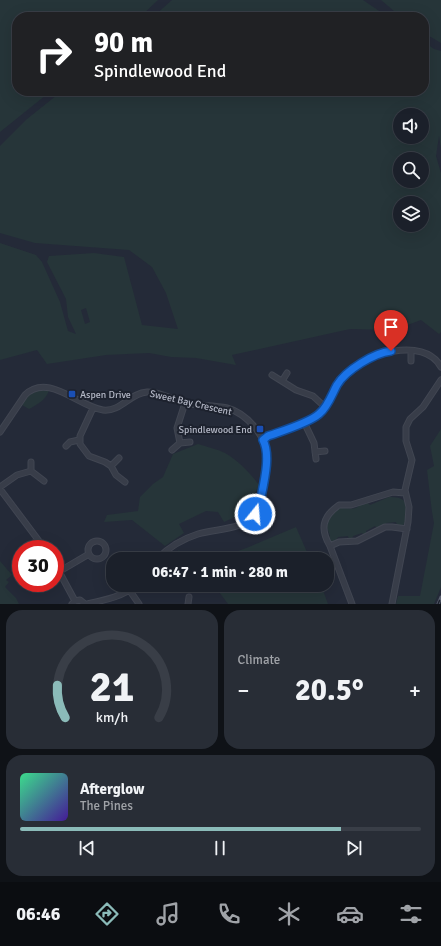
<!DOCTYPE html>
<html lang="en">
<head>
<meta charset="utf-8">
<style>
  :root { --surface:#1b202a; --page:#282d36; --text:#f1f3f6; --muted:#a0a3a8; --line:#393e47; --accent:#8bbbb9 }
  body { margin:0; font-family:Signika,sans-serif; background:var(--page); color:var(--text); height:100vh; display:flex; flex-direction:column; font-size:15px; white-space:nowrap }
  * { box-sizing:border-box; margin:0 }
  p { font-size:13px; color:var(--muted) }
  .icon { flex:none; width:22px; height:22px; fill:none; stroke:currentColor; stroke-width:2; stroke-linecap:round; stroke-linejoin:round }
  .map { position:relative; height:604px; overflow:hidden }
  .sheet { display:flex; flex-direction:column; gap:6px; padding:6px; background:#0f1217; flex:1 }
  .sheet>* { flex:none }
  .guide { position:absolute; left:12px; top:12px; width:417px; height:84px; border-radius:16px; box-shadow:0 4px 16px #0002,0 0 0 1px var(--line); background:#202124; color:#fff; overflow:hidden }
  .controls { position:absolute; left:393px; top:108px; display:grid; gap:8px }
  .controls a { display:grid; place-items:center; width:36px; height:36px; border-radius:50%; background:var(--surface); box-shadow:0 4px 16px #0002,0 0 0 1px var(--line); font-size:20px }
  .speed { position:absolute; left:12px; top:540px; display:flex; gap:8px; font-size:20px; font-weight:700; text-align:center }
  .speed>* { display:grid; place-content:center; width:52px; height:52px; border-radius:50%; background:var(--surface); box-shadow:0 4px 16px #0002,0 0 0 1px var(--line); line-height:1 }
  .speed .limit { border:6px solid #d22; background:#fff; color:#111 }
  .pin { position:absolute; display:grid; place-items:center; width:34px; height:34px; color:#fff; margin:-41px -17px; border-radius:50% 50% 50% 0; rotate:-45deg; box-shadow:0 0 4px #0007 }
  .pin .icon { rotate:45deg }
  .me { position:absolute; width:44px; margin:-22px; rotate:17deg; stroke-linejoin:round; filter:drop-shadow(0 0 3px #0008) }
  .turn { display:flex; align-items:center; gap:14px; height:84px; padding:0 16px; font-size:18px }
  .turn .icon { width:52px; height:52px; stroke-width:2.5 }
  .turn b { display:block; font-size:28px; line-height:34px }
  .big { font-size:30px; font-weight:700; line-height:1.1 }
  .sheet .tile { flex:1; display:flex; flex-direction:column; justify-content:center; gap:6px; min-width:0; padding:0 14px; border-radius:16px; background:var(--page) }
  .sheet .dial { align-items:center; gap:0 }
  .dial svg { height:104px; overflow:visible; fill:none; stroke:var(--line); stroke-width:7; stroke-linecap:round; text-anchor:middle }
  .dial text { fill:var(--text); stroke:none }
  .song { display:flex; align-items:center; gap:12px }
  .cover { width:48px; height:48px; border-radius:6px; background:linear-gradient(135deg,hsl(150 70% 55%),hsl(260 70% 35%)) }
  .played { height:4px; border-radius:2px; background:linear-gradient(90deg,var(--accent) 80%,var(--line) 80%) }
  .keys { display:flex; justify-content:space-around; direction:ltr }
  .heat { display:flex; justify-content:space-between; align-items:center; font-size:22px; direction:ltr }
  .sheet .tiles { flex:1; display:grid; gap:6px; grid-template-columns:1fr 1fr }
  .tile:last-child { grid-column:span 2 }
  .trip { position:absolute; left:106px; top:552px; width:228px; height:40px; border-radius:16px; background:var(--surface); box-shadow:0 4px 16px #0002,0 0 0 1px var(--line); font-weight:700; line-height:40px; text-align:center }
  .tab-bar { display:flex; height:64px; justify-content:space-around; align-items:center; background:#0b0d11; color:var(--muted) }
  .tab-bar .icon { width:28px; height:28px }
  .tab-bar .on { color:var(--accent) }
  .tab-bar b { font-size:18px; color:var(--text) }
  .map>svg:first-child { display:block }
</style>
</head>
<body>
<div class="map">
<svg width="441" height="604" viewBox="0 0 441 604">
  <rect width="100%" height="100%" fill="#242a38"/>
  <!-- green -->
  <path fill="#263539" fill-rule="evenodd" d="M0,0H158L140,17H17V91H51L0,132Z
    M172,0H363L388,17H153Z
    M381,0H441V43L424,33V17H401Z
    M424,42L434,49L441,51V148L439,136L436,156L441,173V332L439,334L421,320L394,330L350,329L232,355L236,365L196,358L171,357L149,353L106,355L47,364L37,350L0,360V243L36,255L42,262L60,302L68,331L76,334L68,317L66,299L47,262L49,256L94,253L124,257L142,325L178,329L166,293L152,267L129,250L35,243L0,233V146L27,119L62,91H424ZM400,115H422V137H400ZM400,159H422V181H400ZM400,203H422V225H400ZM86,308L90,322L85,324L81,310Z
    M41,390H49C47,399 37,405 29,409L22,405C27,397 31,392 41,390Z
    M441,429V587L434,604H396L398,596H420L434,523L432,512L427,470L434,466L430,446Z
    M198,444C207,447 217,449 225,453C239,461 250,473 259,485L246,512L224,522L218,512L206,511L179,524L184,533L165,546L132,520L104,522L107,515L138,511L140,497L153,484L163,477L173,454Z
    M389,497C409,497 407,505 407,521L403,525H397L396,522L386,523L385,525L377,528L375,526L366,531V534L364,535L362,533L353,536L352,539H349L348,536L338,537L336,540L332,542L329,540L330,537C330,533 327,530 327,527C326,519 334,512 340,508C348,508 356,511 361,504L368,503L370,505Z
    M296,527L310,559H216L249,547Z
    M179,550L186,559H172L170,557Z
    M0,561L12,575L6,580L9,582L5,587L16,598L19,604H0Z
    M214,585H321L328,604H228Z"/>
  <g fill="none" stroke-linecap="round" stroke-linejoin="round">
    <defs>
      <path id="street" d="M411,351V361
        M272,375L296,390L313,396L325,407
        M282,381L287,373
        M93,408L80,436V444L89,456L105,462L111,466L116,475L125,482
        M304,422L314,443L316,459
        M0,432L25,395C48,372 79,407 103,410C121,412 130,393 147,392C160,391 172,400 185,403C198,406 213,405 227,408C246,413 267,436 267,457C266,468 262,504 256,513C243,531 217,528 198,534C182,539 168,548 157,559
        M263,440L268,436C283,430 306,425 319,415C330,406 334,388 344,376C362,354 424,335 441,367
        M180,443L177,428L185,403
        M66,446L70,442L79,440
        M172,450L180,443L190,442
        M315,452L325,451
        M111,466L119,458
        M31,471V462
        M0,487L17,475L31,471L44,481
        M0,489L45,549
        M405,493L393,492L351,505H339C322,517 320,529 330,546L339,542L357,541L385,527H392L407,529
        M88 550a9 9 0 1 1 18 0a9 9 0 1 1-18 0Z
        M330,546L352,604
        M55,564L75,601
        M60,571L89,554
        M130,591L139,604
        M72,604L75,601L80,600L85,604
        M86,604C105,600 122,597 136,585
        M188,604L189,597
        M392,604L408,522L409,507L405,490L412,460L406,441V427L410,419L423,407L441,380"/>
    </defs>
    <!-- street casing -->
    <use href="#street" stroke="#414652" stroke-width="7"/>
    <!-- street -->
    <use href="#street" stroke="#383d49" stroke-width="5"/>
    <defs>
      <path id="rail" d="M438,604L441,597"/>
    </defs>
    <!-- rail casing -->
    <use href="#rail" stroke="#5a6070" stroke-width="3"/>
    <!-- rail -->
    <use href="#rail" stroke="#1d222e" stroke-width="1.5" stroke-dasharray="4.5" stroke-linecap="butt"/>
  </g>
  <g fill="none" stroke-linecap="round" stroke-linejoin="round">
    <defs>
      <path id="route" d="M255,514L259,508C262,489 272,457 263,440L268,436C282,431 309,423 319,414C328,407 332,394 337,385C346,370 374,353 391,351"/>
    </defs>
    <!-- route casing -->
    <use href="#route" stroke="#114b97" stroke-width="10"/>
    <!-- route -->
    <use href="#route" stroke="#1a73e8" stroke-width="7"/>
  </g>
  <!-- markers -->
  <g fill="#1a4fb4" stroke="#1d222e" stroke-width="1.5">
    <rect x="68" y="390" width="8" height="8" rx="2"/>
    <rect x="256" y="425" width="8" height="8" rx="2"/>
  </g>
  <g text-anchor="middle" stroke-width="4" stroke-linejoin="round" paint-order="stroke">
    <!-- poi labels -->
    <g font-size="10" fill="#b3b7c5" stroke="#1d222e" text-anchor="start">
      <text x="80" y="398">Aspen Drive</text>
      <text x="252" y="433" text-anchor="end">Spindlewood End</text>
    </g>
    <!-- street labels -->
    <g font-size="10" fill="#b3b7c5" stroke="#1d222e">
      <text transform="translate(191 402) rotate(13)" y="4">Sweet Bay Crescent</text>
    </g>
  </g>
</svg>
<div class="controls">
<a><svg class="icon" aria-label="sound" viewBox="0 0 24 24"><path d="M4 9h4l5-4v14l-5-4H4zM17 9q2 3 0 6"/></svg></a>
<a><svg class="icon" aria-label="search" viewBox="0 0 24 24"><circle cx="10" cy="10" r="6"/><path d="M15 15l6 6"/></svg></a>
<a><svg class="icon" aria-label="layers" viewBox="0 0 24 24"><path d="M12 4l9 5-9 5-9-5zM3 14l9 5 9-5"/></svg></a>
</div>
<div class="speed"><div class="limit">30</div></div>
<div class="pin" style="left:391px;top:351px;background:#d93025"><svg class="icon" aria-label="arrive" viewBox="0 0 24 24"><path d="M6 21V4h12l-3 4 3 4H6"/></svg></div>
<svg class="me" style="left:255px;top:514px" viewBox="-20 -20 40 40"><circle r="17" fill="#1a73e8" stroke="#fff" stroke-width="3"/><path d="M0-11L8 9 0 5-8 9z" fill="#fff"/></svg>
<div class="trip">06:47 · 1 min · 280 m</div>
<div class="guide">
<div class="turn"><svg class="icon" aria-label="right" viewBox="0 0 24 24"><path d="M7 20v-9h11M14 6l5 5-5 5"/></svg><div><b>90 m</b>Spindlewood End</div></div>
</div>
</div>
<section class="sheet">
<div class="tiles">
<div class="tile dial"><svg viewBox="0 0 100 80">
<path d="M14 69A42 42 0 1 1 86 69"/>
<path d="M14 69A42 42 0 0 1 8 44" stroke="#8bbbb9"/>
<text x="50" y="56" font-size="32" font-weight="700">21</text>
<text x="50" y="72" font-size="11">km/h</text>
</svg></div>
<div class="tile"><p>Climate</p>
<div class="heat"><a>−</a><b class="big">20.5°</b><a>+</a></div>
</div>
<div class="tile">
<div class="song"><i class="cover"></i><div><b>Afterglow</b><p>The Pines</p></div></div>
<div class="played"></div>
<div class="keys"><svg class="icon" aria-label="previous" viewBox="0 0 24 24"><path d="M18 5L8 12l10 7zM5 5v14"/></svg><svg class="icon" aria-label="pause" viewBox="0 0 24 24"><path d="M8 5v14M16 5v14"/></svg><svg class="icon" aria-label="next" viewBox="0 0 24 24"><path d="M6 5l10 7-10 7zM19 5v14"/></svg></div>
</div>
</div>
</section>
<nav class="tab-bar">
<b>06:46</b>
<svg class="icon on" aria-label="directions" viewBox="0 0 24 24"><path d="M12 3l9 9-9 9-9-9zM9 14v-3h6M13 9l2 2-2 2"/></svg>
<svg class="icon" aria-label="music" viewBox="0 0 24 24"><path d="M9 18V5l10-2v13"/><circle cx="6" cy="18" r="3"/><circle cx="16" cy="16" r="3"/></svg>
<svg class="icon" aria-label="phone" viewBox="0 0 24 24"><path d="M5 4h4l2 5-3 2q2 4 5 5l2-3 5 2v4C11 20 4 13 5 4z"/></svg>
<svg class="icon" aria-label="climate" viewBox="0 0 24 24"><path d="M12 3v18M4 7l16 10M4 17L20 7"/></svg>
<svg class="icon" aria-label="car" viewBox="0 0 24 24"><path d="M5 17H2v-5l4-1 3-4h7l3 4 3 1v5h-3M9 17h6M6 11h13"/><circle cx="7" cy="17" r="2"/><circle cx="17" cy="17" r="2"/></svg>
<svg class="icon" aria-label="filters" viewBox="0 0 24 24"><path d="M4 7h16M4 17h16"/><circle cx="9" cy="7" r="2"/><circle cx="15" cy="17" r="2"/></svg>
</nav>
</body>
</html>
